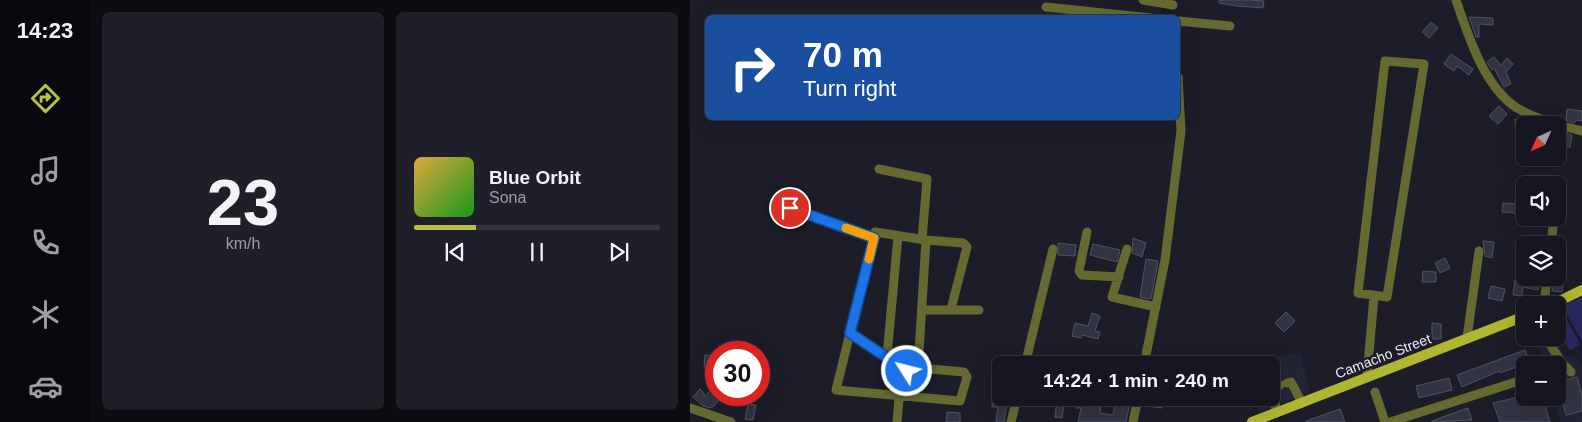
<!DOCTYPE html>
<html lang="en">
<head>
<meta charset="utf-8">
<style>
  :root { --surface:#15161f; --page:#1e1f28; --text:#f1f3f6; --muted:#9d9fa4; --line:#34353d; --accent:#bac045 }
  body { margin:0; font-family:Arial,sans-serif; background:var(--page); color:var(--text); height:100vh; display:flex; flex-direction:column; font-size:19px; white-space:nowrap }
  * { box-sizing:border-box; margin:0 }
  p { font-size:16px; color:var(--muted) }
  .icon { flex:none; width:28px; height:28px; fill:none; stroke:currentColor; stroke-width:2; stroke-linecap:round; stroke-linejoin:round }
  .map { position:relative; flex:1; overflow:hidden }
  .drawer { display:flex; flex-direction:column; gap:12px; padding:12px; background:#0c0c11; width:600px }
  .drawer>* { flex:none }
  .top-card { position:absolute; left:15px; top:15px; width:475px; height:105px; border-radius:8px; box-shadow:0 5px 20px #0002,0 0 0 1px var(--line); background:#1a4fa0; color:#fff; overflow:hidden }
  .needle { width:32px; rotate:225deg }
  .tools { position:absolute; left:826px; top:116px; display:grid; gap:10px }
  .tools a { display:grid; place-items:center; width:50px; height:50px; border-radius:8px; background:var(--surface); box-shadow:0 5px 20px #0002,0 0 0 1px var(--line); font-size:25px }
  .speed { position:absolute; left:15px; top:341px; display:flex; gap:10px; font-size:25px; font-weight:700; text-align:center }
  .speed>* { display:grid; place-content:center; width:65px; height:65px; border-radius:50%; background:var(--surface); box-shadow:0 5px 20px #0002,0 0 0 1px var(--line); line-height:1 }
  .speed .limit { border:8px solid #d22; background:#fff; color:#111 }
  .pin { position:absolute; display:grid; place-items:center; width:42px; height:42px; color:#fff; margin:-21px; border:2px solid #fff; border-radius:50%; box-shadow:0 1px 5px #0007 }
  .me { position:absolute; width:55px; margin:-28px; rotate:306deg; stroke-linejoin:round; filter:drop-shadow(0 0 4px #0008) }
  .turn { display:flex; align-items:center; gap:18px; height:105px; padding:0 15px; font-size:22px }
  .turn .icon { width:65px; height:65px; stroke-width:2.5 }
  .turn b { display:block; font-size:35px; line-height:42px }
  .drawer .card { flex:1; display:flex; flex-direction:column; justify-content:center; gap:8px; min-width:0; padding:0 18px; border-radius:8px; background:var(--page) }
  .drawer .dial { align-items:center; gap:0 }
  .dial b { font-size:65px; line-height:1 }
  .song { display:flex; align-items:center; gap:15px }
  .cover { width:60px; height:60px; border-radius:8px; background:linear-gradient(135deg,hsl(40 70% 55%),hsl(120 70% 35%)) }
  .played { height:5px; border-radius:2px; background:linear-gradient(90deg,var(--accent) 25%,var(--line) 25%) }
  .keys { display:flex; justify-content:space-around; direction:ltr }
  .drawer .tiles { flex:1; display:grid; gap:12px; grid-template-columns:repeat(2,1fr) }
  .trip { position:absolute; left:302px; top:356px; width:288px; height:50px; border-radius:8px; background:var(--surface); box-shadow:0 5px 20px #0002,0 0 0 1px var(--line); font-weight:800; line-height:50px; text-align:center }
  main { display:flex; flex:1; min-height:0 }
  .dock { display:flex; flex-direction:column; width:90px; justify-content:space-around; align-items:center; background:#08090c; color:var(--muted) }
  .dock .icon { width:35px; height:35px }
  .dock .selected { color:var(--accent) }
  .dock b { font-size:22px; color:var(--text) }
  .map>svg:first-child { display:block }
</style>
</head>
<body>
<main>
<nav class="dock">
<b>14:23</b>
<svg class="icon selected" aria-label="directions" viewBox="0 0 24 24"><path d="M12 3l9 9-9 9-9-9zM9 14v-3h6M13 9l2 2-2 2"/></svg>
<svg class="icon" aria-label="music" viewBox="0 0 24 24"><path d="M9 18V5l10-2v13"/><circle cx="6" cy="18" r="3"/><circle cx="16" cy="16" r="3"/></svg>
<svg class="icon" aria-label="phone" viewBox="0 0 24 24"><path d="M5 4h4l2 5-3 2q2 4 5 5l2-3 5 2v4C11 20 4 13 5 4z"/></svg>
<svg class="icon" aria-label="climate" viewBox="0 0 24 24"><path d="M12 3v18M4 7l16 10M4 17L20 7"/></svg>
<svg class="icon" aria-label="car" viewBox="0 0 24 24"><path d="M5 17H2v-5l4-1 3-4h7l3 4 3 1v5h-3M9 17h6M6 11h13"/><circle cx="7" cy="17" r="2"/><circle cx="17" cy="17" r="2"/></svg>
</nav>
<section class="drawer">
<div class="tiles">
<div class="card dial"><b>23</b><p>km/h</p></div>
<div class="card">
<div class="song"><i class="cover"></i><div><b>Blue Orbit</b><p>Sona</p></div></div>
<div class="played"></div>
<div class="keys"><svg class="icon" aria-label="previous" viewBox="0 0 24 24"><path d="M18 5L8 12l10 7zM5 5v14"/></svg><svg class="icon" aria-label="pause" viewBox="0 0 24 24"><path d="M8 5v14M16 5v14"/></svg><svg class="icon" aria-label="next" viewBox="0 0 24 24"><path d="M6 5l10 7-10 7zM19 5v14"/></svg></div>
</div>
</div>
</section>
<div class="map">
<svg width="892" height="422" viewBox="0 0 892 422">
  <rect width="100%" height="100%" fill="#1c1d29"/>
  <!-- built -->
  <path fill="#222436" d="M846,338H863L879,358L883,355L892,364V422H871L863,398H868V365H854Z
    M610,353L620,392L568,413L569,398H581V365H570L571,358Z"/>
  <!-- green -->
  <path fill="#28285d" d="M892,297V341L872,305Z
    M873,313L890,344L880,351L868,330V315Z"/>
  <!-- building -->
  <path fill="#333441" stroke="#505260" d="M529,0H560L574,1L573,8L547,6L529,3Z
    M779,17L803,18V25L789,24V37H786Z
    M741,22L748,28L739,38L732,32Z
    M761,54L783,69L779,75L767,66L764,71L754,64Z
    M804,57L811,65L817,58L823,64L816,72L821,84L814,87L804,68L802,70L797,62Z
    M809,106L817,114L808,124L799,116Z
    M877,109L892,111V121L886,120L884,123L876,120Z
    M825,119H835V137H826Z
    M871,132L882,135L880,147H876L874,162L868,161Z
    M813,203L827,204L826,213L812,212Z
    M443,238L456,243L452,257L442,253Z
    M793,241L804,242L802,258L795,256Z
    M368,243L386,245L385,256L368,255Z
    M403,244L430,250L427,262L400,255Z
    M755,258L760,268L750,273L745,263Z
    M456,259L468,261L461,299L450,297Z
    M733,271L746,272V282H732Z
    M874,277L872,292L862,291L863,278Z
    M840,278H850L848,290L833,287L832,296L823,295L825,280L839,282Z
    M801,286L815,289L812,301L798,298Z
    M596,312L605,321L594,332L585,323Z
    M402,313L410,316L405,331L410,332L408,339L392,335L391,338L382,336L385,323L398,326Z
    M742,323L751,324V339H742Z
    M835,350L840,362L810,373L809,371L772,387L767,375Z
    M15,355L26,356V369L14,367Z
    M462,355L479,358L478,365H460Z
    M887,377L892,395V411L876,415L868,382Z
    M759,378L762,390L729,398L726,386Z
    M26,384V395H33L24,406L20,408L13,406L3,397L10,389L14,393V397Z
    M833,396L853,398L860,422H810L803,403Z
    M302,398H318L314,422H306L308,407H302Z
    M367,398H375L372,418L365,417Z
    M387,398H411L410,413L423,415L426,399L440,401L436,422H388L391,408H386Z
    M458,398L473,399L472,408L457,406Z
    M58,404L66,405L63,420L55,419Z
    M778,408L782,420L742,422V421Z
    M650,409L655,422H616V421Z
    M257,412L270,413V422H256Z"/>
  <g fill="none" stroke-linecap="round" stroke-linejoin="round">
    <!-- minor -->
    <path stroke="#666a31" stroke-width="9" d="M453,0L483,5
      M766,0C778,35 794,87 827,108C845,119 871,126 892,131
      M356,7L461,18
      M488,21L540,26
      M695,61L734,64L697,297L668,293Z
      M189,169L237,179L232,240
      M100,208L184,238
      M397,232L389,271L392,275L429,277
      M861,245L863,227
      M437,249L422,297L466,307
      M854,305L857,278
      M233,310H289
      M160,333L208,365
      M777,338L789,251
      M856,338L872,363L881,372
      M197,356L208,236
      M335,365L363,249
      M454,365L475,260L491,131L488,77
      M217,367L215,374L208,372V365L214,364L217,367L274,372L277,377L270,401L146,390L185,232L236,240L273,243L277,247L261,309
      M228,368L236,240
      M677,376L684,296
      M597,383L601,382L612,403
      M685,392L695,422
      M0,408L41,422
      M586,413L584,387L590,385
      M207,422L211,375
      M321,422L327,398
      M443,422L448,398
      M700,422L835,379"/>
    <!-- major -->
    <path stroke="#b1b632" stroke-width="10" d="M861,305L892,290
      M562,422L835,316"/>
  </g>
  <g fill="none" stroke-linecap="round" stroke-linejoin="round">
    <defs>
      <path id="route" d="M100,208L184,238L160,333L208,365L214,364L217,367V371"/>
    </defs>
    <!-- route casing -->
    <use href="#route" stroke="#114b97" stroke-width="12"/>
    <!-- route -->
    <use href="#route" stroke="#1a73e8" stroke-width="9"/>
    <!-- slow -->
    <path stroke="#f59e0b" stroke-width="9" d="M156,228L184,238L179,259"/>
  </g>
  <g text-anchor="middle" stroke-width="5" stroke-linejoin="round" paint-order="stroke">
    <!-- street labels -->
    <g font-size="14" fill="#eaebf3" stroke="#1c1d29">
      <text transform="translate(693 356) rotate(-21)" y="5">Camacho Street</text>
    </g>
  </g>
</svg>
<div class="tools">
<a><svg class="needle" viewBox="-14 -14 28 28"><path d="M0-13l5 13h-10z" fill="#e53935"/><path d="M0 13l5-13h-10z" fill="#9d9fa4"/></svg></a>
<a><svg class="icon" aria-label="sound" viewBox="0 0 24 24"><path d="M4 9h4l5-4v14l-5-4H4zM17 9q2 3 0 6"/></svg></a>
<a><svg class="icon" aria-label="layers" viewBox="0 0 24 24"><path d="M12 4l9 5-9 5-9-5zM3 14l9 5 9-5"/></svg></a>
<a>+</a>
<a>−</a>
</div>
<div class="speed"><div class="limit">30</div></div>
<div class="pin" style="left:100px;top:208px;background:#d93025"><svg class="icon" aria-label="arrive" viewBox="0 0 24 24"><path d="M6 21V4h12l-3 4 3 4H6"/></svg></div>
<svg class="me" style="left:217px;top:371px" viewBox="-20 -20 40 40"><circle r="17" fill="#1a73e8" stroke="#fff" stroke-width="3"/><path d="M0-11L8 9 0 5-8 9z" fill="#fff"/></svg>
<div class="trip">14:24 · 1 min · 240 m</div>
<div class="top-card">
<div class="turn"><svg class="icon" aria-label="right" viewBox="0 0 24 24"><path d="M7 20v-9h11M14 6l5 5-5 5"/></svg><div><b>70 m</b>Turn right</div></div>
</div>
</div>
</main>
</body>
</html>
